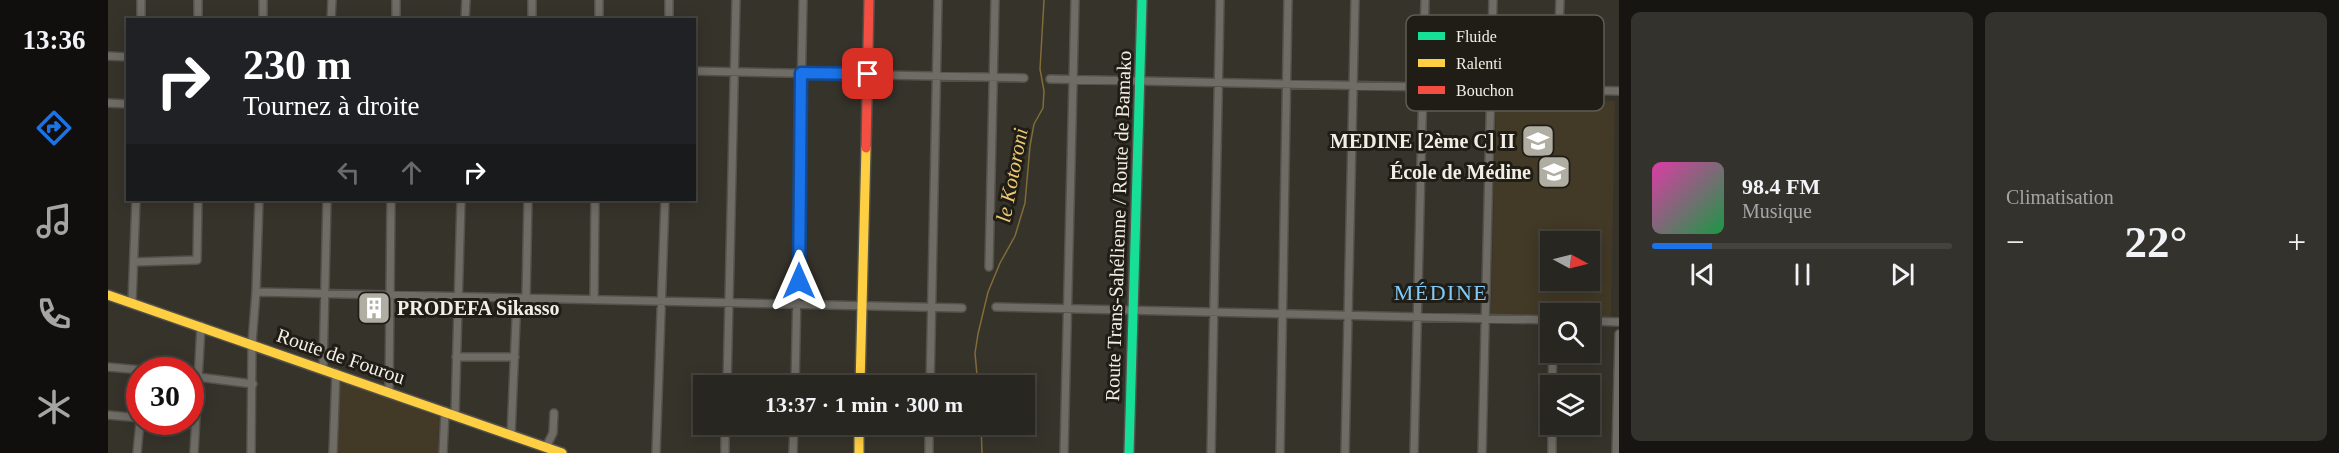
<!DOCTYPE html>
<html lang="fr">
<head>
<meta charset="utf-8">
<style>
  :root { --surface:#282620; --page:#34322d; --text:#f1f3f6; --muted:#a5a5a5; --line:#44433e; --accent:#1a73e8 }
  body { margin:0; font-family:"Times New Roman",serif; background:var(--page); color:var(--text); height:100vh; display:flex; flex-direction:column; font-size:22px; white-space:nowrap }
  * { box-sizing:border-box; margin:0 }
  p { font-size:20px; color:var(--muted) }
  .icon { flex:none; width:33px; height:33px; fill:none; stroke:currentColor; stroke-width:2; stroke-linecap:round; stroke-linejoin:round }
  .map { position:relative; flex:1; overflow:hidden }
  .details { display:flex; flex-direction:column; gap:12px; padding:12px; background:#161512; width:720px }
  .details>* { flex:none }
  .banner { position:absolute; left:18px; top:18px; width:570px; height:183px; border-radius:0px; box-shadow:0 3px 15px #0003,0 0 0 2px var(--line); background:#202124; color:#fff; overflow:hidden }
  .needle { width:39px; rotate:97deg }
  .fabs { position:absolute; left:1432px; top:231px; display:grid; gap:12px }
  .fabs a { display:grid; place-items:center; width:60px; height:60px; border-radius:0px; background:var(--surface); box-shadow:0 3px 15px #0003,0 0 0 2px var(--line); font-size:30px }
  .speed { position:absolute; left:18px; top:357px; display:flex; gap:12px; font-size:30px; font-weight:700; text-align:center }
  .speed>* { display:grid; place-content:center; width:78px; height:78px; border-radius:50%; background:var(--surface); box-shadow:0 3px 15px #0003,0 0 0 2px var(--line); line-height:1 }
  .speed .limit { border:9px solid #d22; background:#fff; color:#111 }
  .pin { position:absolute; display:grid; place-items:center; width:51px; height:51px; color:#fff; margin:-26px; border-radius:12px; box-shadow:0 3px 9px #0006 }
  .me { position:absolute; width:66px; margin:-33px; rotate:0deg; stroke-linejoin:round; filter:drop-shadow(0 0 4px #0008) }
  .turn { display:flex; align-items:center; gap:21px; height:126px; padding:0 18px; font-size:27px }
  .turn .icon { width:78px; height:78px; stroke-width:2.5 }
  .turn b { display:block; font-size:42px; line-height:51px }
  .lanes { display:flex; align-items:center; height:57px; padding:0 18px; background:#0003; justify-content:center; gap:30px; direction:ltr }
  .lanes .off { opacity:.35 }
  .big { font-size:45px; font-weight:700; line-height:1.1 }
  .details .card { flex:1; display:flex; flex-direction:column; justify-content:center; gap:9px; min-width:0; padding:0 21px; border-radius:9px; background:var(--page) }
  .song { display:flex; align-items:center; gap:18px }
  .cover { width:72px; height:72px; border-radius:9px; background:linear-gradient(135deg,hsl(320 70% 55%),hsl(140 70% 35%)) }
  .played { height:6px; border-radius:3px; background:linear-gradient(90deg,var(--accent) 20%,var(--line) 20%) }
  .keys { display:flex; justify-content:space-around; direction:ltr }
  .heat { display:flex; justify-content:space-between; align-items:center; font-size:33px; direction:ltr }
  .details .tiles { flex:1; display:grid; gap:12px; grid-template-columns:repeat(2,1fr) }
  .trip { position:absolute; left:585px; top:375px; width:342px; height:60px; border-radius:0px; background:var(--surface); box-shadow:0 3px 15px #0003,0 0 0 2px var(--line); font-weight:700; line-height:60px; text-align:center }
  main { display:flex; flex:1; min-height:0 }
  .tabs { display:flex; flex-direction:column; width:108px; justify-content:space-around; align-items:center; background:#100f0d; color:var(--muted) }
  .tabs .icon { width:42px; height:42px }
  .tabs .current { color:var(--accent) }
  .tabs b { font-size:27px; color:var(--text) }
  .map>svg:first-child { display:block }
</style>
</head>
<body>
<main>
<nav class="tabs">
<b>13:36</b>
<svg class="icon current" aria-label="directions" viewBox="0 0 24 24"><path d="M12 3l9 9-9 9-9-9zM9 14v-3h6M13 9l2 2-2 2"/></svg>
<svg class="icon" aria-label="music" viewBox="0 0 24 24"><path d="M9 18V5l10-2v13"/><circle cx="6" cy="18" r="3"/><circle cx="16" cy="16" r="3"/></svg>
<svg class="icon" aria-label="phone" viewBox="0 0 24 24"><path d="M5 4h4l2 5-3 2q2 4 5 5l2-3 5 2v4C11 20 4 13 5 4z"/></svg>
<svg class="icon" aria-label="climate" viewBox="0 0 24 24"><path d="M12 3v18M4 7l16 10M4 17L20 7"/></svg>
</nav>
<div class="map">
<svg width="1511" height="453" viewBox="0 0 1511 453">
  <rect width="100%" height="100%" fill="#36332b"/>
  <!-- built -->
  <path fill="#423926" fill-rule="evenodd" d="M1388,99H1445L1447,102L1454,100L1507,101L1503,318L1482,317V314H1443V317L1383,315ZM1443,242H1482V280H1443Z
    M236,383L331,417L330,453H230L231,384Z"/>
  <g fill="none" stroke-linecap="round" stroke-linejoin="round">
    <!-- stream -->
    <path stroke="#826c38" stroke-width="1.5" d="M870,386L867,353L870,334L880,292L892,263L907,236L917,203L922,146L926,124L935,108L936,91L932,69L936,0
      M873,424L874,453"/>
    <defs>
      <path id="street" d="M33,20V0
        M90,20V0
        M155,20V0
        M223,20L224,0
        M288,20V0
        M357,20L358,0
        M424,20V0
        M491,20V0
        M561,20V0
        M0,56L20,57
        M586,71L916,78
        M942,79L1511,91
        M1449,90L1452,0
        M0,103L20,104
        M26,262L89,260L90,200
        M881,267L887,0
        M148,292L854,308
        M418,298L420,200
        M486,300L487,200
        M24,303L28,200
        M888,307L1443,320
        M1482,321L1511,322
        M348,357H407
        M0,367L33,370
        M215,368L219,200
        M82,376L145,384
        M619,386L628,0
        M687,386L695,0
        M822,386L830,0
        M1444,386L1445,352
        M281,392L283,200
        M0,415L32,418
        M347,415L353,200
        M61,422L87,424
        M403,435L409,298
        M438,447L445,433L446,413
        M29,453L32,422
        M86,453L93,326
        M143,453L144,343L148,292L151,200
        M225,453L228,373
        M335,453L337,411
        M548,453L557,200
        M617,453V424
        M685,453L686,424
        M821,453V424
        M956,453L967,0
        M1103,453L1112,0
        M1172,453L1180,0
        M1237,453L1247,0
        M1306,453L1317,0
        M1374,453L1385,0
        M1444,453V424
        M1508,453L1511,334"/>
      <path id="fast" d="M1021,453L1034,0"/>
      <path id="slow" d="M0,295L454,453
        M752,386L758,148
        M751,424V453"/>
      <path id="jam" d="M758,148L761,0"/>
    </defs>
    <!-- street casing -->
    <use href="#street" stroke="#54514a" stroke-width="10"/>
    <!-- fast casing -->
    <use href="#fast" stroke="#54514a" stroke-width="12"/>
    <!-- slow casing -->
    <use href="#slow" stroke="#54514a" stroke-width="12"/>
    <!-- jam casing -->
    <use href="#jam" stroke="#54514a" stroke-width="12"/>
    <!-- street -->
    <use href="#street" stroke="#6f6c66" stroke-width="7"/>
    <!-- fast -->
    <use href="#fast" stroke="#16e098" stroke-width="9"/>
    <!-- slow -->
    <use href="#slow" stroke="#ffcf43" stroke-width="9"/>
    <!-- jam -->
    <use href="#jam" stroke="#f24e42" stroke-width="9"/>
  </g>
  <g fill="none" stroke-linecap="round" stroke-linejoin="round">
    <defs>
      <path id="route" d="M691,281L693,73L760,74"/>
    </defs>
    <!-- route casing -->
    <use href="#route" stroke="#114b97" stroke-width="15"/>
    <!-- route -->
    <use href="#route" stroke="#1a73e8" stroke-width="10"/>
  </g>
  <!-- icons -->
  <defs>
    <symbol id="school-square" viewBox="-11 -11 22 22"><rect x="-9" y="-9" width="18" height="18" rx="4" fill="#b0ada3" stroke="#201d16"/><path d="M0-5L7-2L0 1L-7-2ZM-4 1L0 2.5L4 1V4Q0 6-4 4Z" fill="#fff"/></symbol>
    <symbol id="building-square" viewBox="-11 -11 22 22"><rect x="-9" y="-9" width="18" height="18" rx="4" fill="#b0ada3" stroke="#201d16"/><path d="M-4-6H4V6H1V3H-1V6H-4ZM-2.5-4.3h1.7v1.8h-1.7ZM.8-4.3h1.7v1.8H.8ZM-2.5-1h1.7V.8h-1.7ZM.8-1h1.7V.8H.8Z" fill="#fff"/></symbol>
  </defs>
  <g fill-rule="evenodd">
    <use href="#school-square" x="1411" y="122" width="38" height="38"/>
    <use href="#school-square" x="1427" y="153" width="38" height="38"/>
    <use href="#building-square" x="247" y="289" width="38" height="38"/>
  </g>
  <g text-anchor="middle" stroke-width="6" stroke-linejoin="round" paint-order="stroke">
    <!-- poi labels -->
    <g font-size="20" font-weight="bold" fill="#f2eee4" stroke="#201d16" text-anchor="end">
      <text x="1407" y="148">MEDINE [2ème C] II</text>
      <text x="1423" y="179">École de Médine</text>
      <text x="289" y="315" text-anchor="start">PRODEFA Sikasso</text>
    </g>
    <!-- street labels -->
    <g font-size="20" fill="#f2eee4" stroke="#201d16">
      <text transform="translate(1010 226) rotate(-88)" y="7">Route Trans-Sahélienne / Route de Bamako</text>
      <text transform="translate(233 356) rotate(19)" y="7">Route de Fourou</text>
    </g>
    <!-- water labels -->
    <g font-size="21" font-style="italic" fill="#ecc975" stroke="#201d16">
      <text transform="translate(904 175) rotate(-79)" y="7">le Kotoroni</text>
    </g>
    <!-- quarter labels -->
    <g font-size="22" letter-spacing="1.5" fill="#80cbfa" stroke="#201d16">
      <text x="1333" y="300">MÉDINE</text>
    </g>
  </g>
  <!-- legend -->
  <rect x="1298" y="15" width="198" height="96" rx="9" fill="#201d16" stroke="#5f5c54" stroke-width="1.5"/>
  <rect x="1310" y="32" width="27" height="8" fill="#16e098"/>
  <rect x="1310" y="59" width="27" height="8" fill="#ffcf43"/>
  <rect x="1310" y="86" width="27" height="8" fill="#f24e42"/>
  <g font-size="16" fill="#f2eee4">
    <text x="1348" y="42">Fluide</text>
    <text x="1348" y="69">Ralenti</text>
    <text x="1348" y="96">Bouchon</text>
  </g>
</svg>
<div class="fabs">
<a><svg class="needle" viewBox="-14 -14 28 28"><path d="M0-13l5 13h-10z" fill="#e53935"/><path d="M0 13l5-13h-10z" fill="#a5a5a5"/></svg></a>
<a><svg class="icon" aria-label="search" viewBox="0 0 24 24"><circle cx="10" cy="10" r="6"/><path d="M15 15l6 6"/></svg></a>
<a><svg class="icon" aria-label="layers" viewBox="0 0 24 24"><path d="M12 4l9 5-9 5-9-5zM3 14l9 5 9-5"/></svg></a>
</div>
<div class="speed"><div class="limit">30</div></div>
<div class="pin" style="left:760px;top:74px;background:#d93025"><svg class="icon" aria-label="arrive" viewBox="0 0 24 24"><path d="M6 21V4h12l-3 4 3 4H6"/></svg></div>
<svg class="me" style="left:691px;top:281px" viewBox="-20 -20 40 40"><path d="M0-17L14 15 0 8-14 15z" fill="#1a73e8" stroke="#fff" stroke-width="4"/></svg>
<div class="trip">13:37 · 1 min · 300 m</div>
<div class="banner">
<div class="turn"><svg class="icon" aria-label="right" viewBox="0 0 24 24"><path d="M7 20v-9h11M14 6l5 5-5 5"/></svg><div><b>230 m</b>Tournez à droite</div></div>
<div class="lanes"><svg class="icon off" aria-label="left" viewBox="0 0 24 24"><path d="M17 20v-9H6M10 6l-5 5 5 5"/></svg><svg class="icon off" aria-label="ahead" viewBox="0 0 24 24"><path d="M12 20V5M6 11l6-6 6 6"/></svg><svg class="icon" aria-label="right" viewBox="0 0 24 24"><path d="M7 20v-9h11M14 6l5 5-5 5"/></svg></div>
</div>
</div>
<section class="details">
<div class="tiles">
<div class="card">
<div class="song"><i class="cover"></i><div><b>98.4 FM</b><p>Musique</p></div></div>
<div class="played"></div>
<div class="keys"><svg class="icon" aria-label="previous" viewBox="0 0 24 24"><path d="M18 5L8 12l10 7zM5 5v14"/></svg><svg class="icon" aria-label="pause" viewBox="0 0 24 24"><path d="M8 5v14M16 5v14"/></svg><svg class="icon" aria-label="next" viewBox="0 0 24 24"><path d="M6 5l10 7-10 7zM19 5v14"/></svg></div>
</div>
<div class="card"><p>Climatisation</p>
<div class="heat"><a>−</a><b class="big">22°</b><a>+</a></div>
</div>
</div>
</section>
</main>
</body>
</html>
